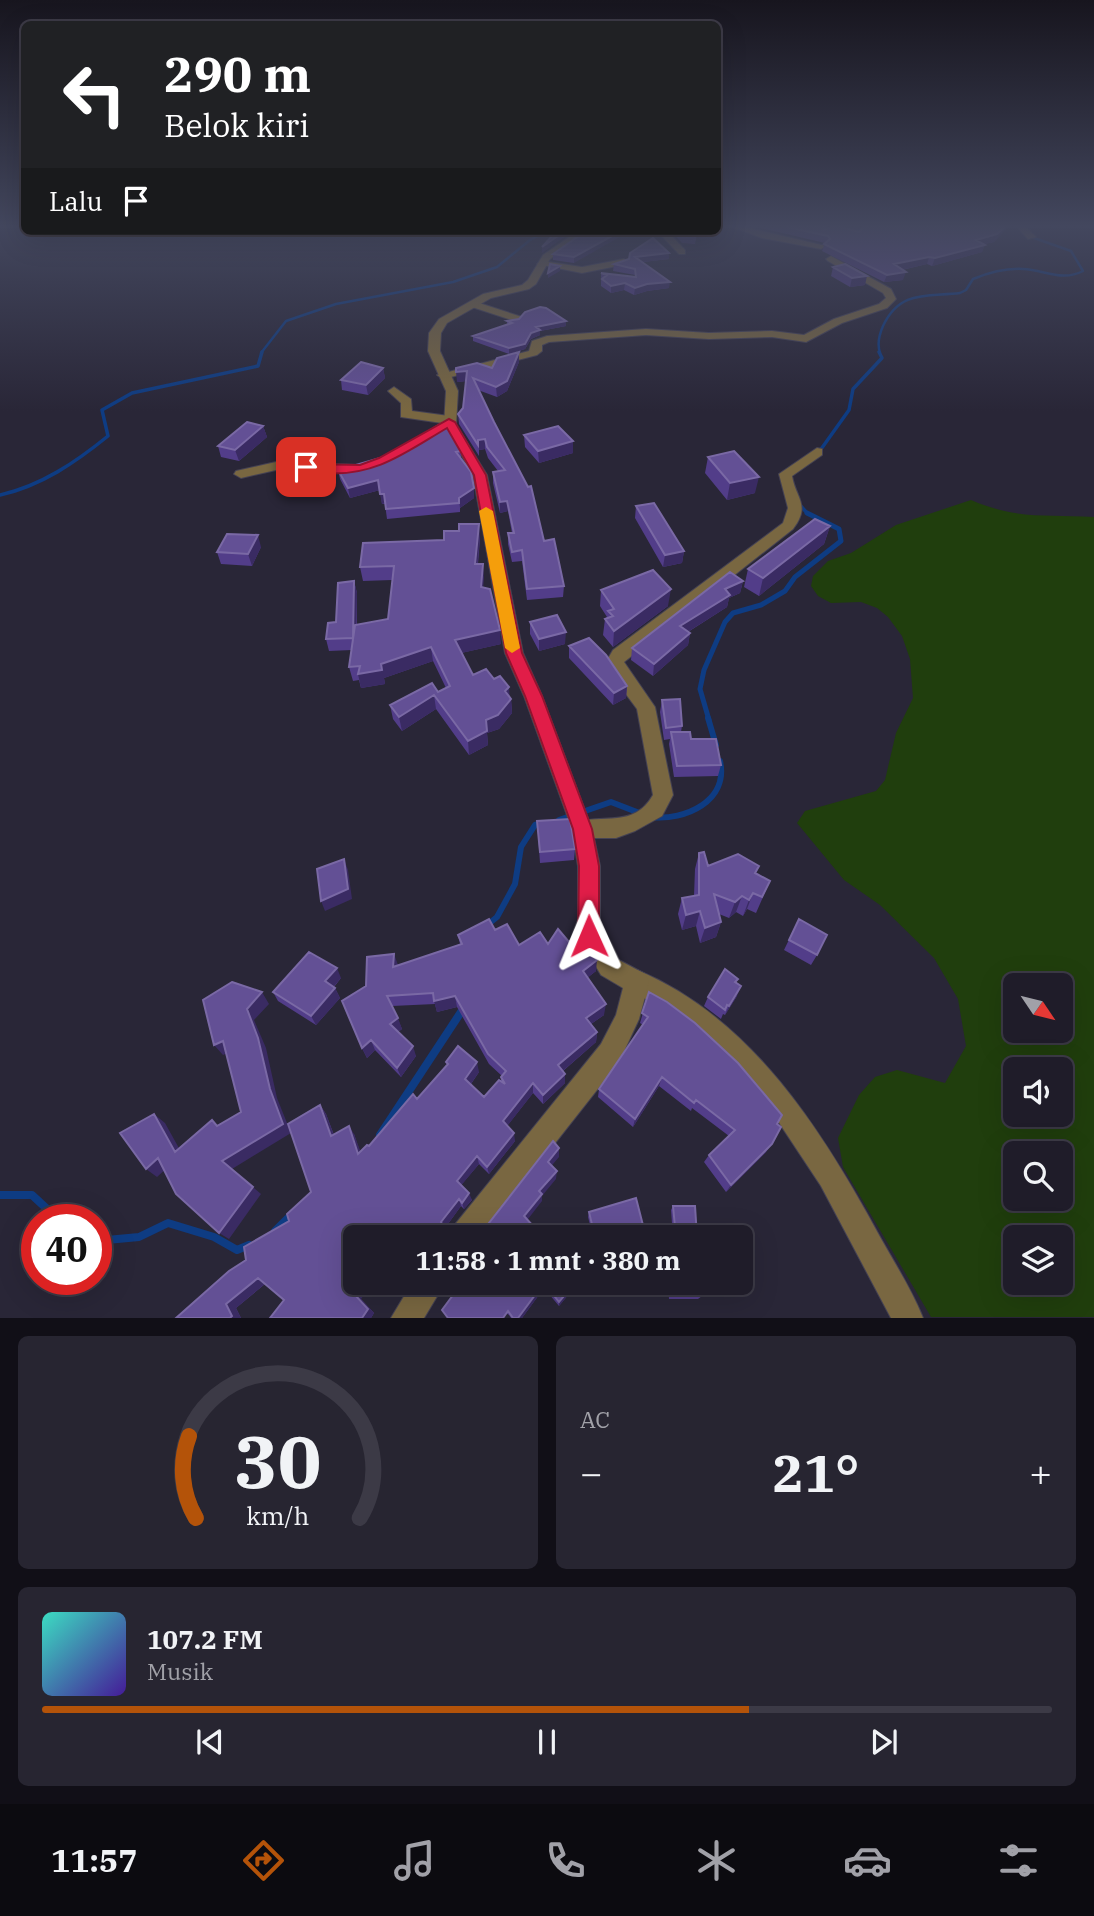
<!DOCTYPE html>
<html lang="id">
<head>
<meta charset="utf-8">
<style>
  :root { --surface:#1f1c29; --page:#272531; --text:#f1f3f6; --muted:#a1a1a8; --line:#3c3a46; --accent:#b45309 }
  body { margin:0; font-family:"IBM Plex Serif",serif; background:var(--page); color:var(--text); height:100vh; display:flex; flex-direction:column; font-size:26px; white-space:nowrap }
  * { box-sizing:border-box; margin:0 }
  p { font-size:23px; color:var(--muted) }
  .icon { flex:none; width:38px; height:38px; fill:none; stroke:currentColor; stroke-width:2; stroke-linecap:round; stroke-linejoin:round }
  .map { position:relative; height:1318px; overflow:hidden }
  .panel { display:flex; flex-direction:column; gap:18px; padding:18px; background:#110f17; flex:1 }
  .panel>* { flex:none }
  .top-card { position:absolute; left:21px; top:21px; width:700px; height:214px; border-radius:10px; box-shadow:0 7px 28px #0002,0 0 0 2px var(--line); background:#202124; color:#fff; overflow:hidden }
  .needle { width:46px; rotate:125deg }
  .controls { position:absolute; left:1003px; top:973px; display:grid; gap:14px }
  .controls a { display:grid; place-items:center; width:70px; height:70px; border-radius:10px; background:var(--surface); box-shadow:0 7px 28px #0002,0 0 0 2px var(--line); font-size:35px }
  .speed { position:absolute; left:21px; top:1204px; display:flex; gap:14px; font-size:35px; font-weight:700; text-align:center }
  .speed>* { display:grid; place-content:center; width:91px; height:91px; border-radius:50%; background:var(--surface); box-shadow:0 7px 28px #0002,0 0 0 2px var(--line); line-height:1 }
  .speed .limit { border:10px solid #d22; background:#fff; color:#111 }
  .pin { position:absolute; display:grid; place-items:center; width:60px; height:60px; color:#fff; margin:-30px; border-radius:14px; box-shadow:0 4px 10px #0006 }
  .me { position:absolute; width:77px; margin:-38px; rotate:359deg; stroke-linejoin:round; filter:drop-shadow(0 0 5px #0008) }
  .turn { display:flex; align-items:center; gap:24px; height:147px; padding:0 28px; font-size:32px }
  .turn .icon { width:91px; height:91px; stroke-width:2.5 }
  .turn b { display:block; font-size:49px; line-height:60px }
  .then { display:flex; align-items:center; height:66px; padding:0 28px; background:#0003; gap:14px; font-size:26px }
  .big { font-size:52px; font-weight:700; line-height:1.1 }
  .panel .tile { flex:1; display:flex; flex-direction:column; justify-content:center; gap:10px; min-width:0; padding:0 24px; border-radius:10px; background:var(--page) }
  .panel .dial { align-items:center; gap:0 }
  .dial svg { height:182px; overflow:visible; fill:none; stroke:var(--line); stroke-width:7; stroke-linecap:round; text-anchor:middle }
  .dial text { fill:var(--text); stroke:none }
  .song { display:flex; align-items:center; gap:21px }
  .cover { width:84px; height:84px; border-radius:10px; background:linear-gradient(135deg,hsl(170 70% 55%),hsl(260 70% 35%)) }
  .played { height:7px; border-radius:4px; background:linear-gradient(90deg,var(--accent) 70%,var(--line) 70%) }
  .keys { display:flex; justify-content:space-around; direction:ltr }
  .heat { display:flex; justify-content:space-between; align-items:center; font-size:38px; direction:ltr }
  .panel .tiles { flex:1; display:grid; gap:18px; grid-template-columns:1fr 1fr }
  .tile:last-child { grid-column:span 2 }
  .trip { position:absolute; left:343px; top:1225px; width:410px; height:70px; border-radius:10px; background:var(--surface); box-shadow:0 7px 28px #0002,0 0 0 2px var(--line); font-weight:700; line-height:70px; text-align:center }
  .tab-bar { display:flex; height:112px; justify-content:space-around; align-items:center; background:#0c0b10; color:var(--muted) }
  .tab-bar .icon { width:49px; height:49px }
  .tab-bar .on { color:var(--accent) }
  .tab-bar b { font-size:32px; color:var(--text) }
  .map>svg:first-child { display:block }
</style>
</head>
<body>
<div class="map">
<svg width="1094" height="1318" viewBox="0 0 1094 1318">
  <rect width="100%" height="100%" fill="#292637"/>
  <!-- green -->
  <path fill="#203e0d" fill-rule="evenodd" d="M971,500C1017,520 1046,514 1094,517V1317H931L843,1167L838,1138L859,1095L875,1077L897,1070L945,1083L966,1046L958,999L934,958L880,905L844,880L797,823L805,811L876,791L885,780L896,733L913,698L910,659L902,636L888,617L877,608L861,602L831,603L818,596L811,586L813,576L828,561L851,553L896,525ZM1015,985H1060V1031H1015ZM1015,1069H1060V1115H1015ZM1015,1153H1060V1199H1015ZM1015,1237H1060V1283H1015Z"/>
  <g fill="none" stroke-linecap="round" stroke-linejoin="round">
    <!-- stream-far4 -->
    <path stroke="#0e3c83" stroke-width="2.5" d="M261,353L286,321L336,304L453,282L497,267L530,240L548,231
      M880,353C877,344 879,335 883,326C900,290 926,297 960,293L966,290L973,279C988,273 1006,268 1023,269C1045,270 1062,282 1083,271L1071,251L1034,238L1022,227"/>
    <!-- stream-far3 -->
    <path stroke="#0e3c83" stroke-width="3.5" d="M819,452L849,410L853,389L882,358L879,352
      M0,495C41,486 76,462 108,436L102,410L132,393L258,366L262,352
      M799,504L808,514"/>
    <!-- stream-far2 -->
    <path stroke="#0e3c83" stroke-width="5" d="M709,720L700,689L704,670L725,622L733,613L761,605L785,591L795,577L841,541L839,529L807,513"/>
    <!-- stream-far1 -->
    <path stroke="#0e3c83" stroke-width="6" d="M708,718L716,745
      M651,817C685,821 729,801 720,761
      M559,820L611,802L642,814
      M486,926L497,917L515,884L521,847L535,825L542,823"/>
    <!-- stream -->
    <path stroke="#0e3c83" stroke-width="8" d="M380,1135L463,1009
      M0,1195H32L59,1220
      M275,1231L293,1213
      M96,1241L139,1237L168,1223L214,1237L237,1250L249,1245"/>
    <defs>
      <path id="minor" d="M733,227H745L826,246L821,249L762,238Z
        M1017,227H1026L1036,237L1028,239Z
        M657,231H667L685,250V254H679Z
        M831,256L891,289L896,299L887,308L842,323L806,342L772,337L709,339L646,335L549,342L542,345V351L537,355L443,379L437,375L529,351L532,341L547,336L646,329L709,333L772,331L804,335L834,319L879,304L886,298L883,293L828,261L826,259Z
        M624,259L629,262L627,264L582,273L537,264L542,261L582,267Z
        M473,301L522,317L523,319L518,322L469,306L468,304Z
        M394,387L411,399L412,411L449,416L455,420L449,424L401,417V403L388,391Z
        M817,448L822,449V455L792,476C796,499 811,505 793,529L624,662L655,707L673,795L662,816L635,831L616,838H582L575,835L572,829L575,823C602,813 634,829 653,795L637,709L611,674L606,662L613,650L783,523L788,508L779,474Z
        M276,462L360,465L367,469L360,473L276,470L241,478L234,474L236,471Z
        M637,970C752,1018 823,1132 880,1237C895,1264 912,1290 923,1318H891L821,1186L774,1115L735,1070L693,1031L666,1010L629,990L625,982L629,974Z"/>
      <path id="tertiary" d="M578,231H589L550,259L536,284L529,289L491,298L447,323L441,333L440,351L458,391L456,425L487,475L523,653L542,696L592,829L600,866V933L617,959L645,974L649,982L639,1019L619,1062L481,1237H449L453,1227L601,1044L616,1015L623,988L601,975L578,936V866L572,829L524,696L505,653L473,475L444,425L446,391L428,351L429,333L439,319L483,294L522,285L528,280L543,255Z
        M412,1283H445L424,1318H391Z"/>
    </defs>
    <!-- minor casing -->
    <use href="#minor" stroke="#454253" stroke-width="2"/>
    <!-- tertiary casing -->
    <use href="#tertiary" stroke="#454253" stroke-width="2"/>
    <!-- minor -->
    <use href="#minor" fill="#796741" fill-rule="evenodd"/>
    <!-- tertiary -->
    <use href="#tertiary" fill="#796741" fill-rule="evenodd"/>
  </g>
  <!-- wall -->
  <path fill="#523d89" d="M761,227H828L827,228L859,232L850,228V227H1008L994,242L984,244L982,252L932,266L927,264L902,270L903,280L884,282L822,251L825,243L761,228Z
    M586,231L574,263L553,260V254Z
    M671,231H694L697,234L695,244L682,243Z
    M669,253V259L643,262L669,288L647,291L634,295L624,290L611,293L601,286V273L635,277V275L613,271L614,264Z
    M833,267L865,285L850,287L831,276Z
    M507,321L566,326L540,331V335L531,339L525,349L509,354L473,341V336L507,325Z
    M519,352V362L507,391L497,397L478,390L564,586L563,597L527,600L522,561L512,562L508,544V533H512L508,511L500,513L493,483V472L498,471L488,458L485,449L479,450V456L459,424L458,414L463,408L466,381L457,382L492,368Z
    M383,368L385,378L368,395L342,390L341,380Z
    M263,426L267,437L239,461L221,457L218,446Z
    M524,435L573,453L539,463L525,447Z
    M461,451V459L474,498L460,508V512L387,519L385,504H382L380,490L350,498L340,479L338,470Z
    M708,457L755,493L727,500L705,473Z
    M636,506L684,551L682,563L663,567L635,518Z
    M830,526L824,544L759,596L744,587L748,569Z
    M480,538L478,564H483V587L501,644L461,653L473,675L511,699L512,713L499,729L487,733L488,745L469,755L436,709L402,731L393,719L390,705L438,692L446,688L433,661L384,678L385,684L361,688L359,680L353,681L349,667L352,650L329,651L326,639L336,622L354,581L357,593V625L388,619L392,580L363,581L360,567Z
    M261,547L252,566L221,564L217,552Z
    M743,581L740,593L729,598L727,607L688,632L690,633L688,645L653,676L631,660L632,648Z
    M601,590L668,606L613,647L603,635L605,619L607,617L600,606Z
    M530,622L565,644L539,651L530,634Z
    M569,646L627,686L626,698L613,705L569,658Z
    M662,700L682,726L681,732L691,739L721,765L718,776L674,777L669,744L670,739L664,740L660,712Z
    M537,821L575,849L574,860L540,863Z
    M699,853L708,866H759L756,874L770,881L756,913L747,909L743,916L736,912L729,918L719,914L721,922L716,937L700,943L696,926L682,930L678,914L682,898L694,896L695,869Z
    M799,919L817,955L811,965L784,950Z
    M495,930L519,945L548,944L596,971L587,978L604,1015L591,1024L597,1032L596,1042L563,1071L565,1074V1083L543,1104L533,1093L507,1126L515,1141L489,1174L479,1164L461,1185L472,1200L464,1209L461,1206L445,1228L448,1234L445,1237H355L361,1299L374,1313L371,1318H270L284,1300L265,1284L236,1308L241,1318H176L246,1260L289,1221L311,1192L320,1105L326,1114L334,1135L354,1134L360,1152L369,1146L417,1099L447,1065L446,1062L479,1072L471,1084L484,1097L501,1082V1077L502,1076L489,1064L457,1007L437,1012L435,1004L392,1006L402,1029L398,1032L416,1056L401,1077L375,1050L367,1058L362,1048L398,966L460,944L458,935Z
    M341,978L334,987L335,988L340,998L316,1025L278,1001L273,992Z
    M738,979L736,983L737,996L725,1015L723,1014L721,1019L704,1006L708,997Z
    M649,992L777,1124L766,1152L726,1192L704,1162L709,1155L729,1136L692,1108L691,1111L659,1086L633,1127L598,1097L599,1089L643,1025L640,1023Z
    M673,1206L697,1237H673L671,1210Z
    M589,1212L646,1237H593L588,1217Z
    M462,1283H578L559,1306L544,1288L522,1318H511L509,1315Z
    M668,1283H700L702,1296L698,1299H669Z"/>
  <!-- shaded-wall -->
  <path fill="#3a2b63" d="M1005,227H1008L994,242L973,247L976,240Z
    M565,231H573L542,253V247Z
    M621,231H630L574,263V257Z
    M985,245L982,252L932,266L935,258Z
    M669,253V259L634,263L635,257Z
    M929,257L927,264L892,272L894,264Z
    M560,266V271L548,278V273Z
    M906,272L903,280L884,282L887,275Z
    M867,276L865,285L850,287L852,278Z
    M670,282L669,288L647,291L634,295L635,288L647,284Z
    M625,283L624,290L611,293V286Z
    M566,321V326L540,331V335L531,339L525,349L509,354V348L531,333L536,327Z
    M519,352V362L507,391L497,397L496,387Z
    M383,368L385,378L368,395L366,385Z
    M467,371L468,381L457,382L456,372Z
    M263,426L267,437L239,461L235,450Z
    M485,439V449L479,450L478,440Z
    M573,441V453L539,463L538,451Z
    M759,477L755,493L727,500L730,483Z
    M378,480L380,490L350,498L348,488Z
    M474,488V498L460,508L459,498Z
    M380,494H384L386,503L382,504Z
    M507,501L508,511L500,513V502Z
    M479,524L480,538L476,578L475,564Z
    M830,526L824,544L759,596L763,578Z
    M258,535L261,547L252,566L248,554Z
    M684,551L682,563L663,567L665,555Z
    M483,564L484,578L482,601L481,587Z
    M354,581L357,593L356,650L353,638Z
    M743,581L740,593L729,598L727,607L678,638L680,626L725,589Z
    M671,589L668,606L613,647L614,631Z
    M500,630L501,644L457,654L455,640Z
    M566,632L565,644L539,651V639Z
    M690,633L688,645L653,676L654,664Z
    M431,647L433,661L384,678L385,684L361,688L358,674L381,664Z
    M627,686L626,698L613,705L614,693Z
    M509,687L510,701L511,699L512,713L499,729L487,733L488,745L469,755L468,741L486,720Z
    M434,695L436,709L402,731L399,717Z
    M344,859L348,870L352,899L325,911L321,901Z
    M753,893L747,909L743,916L749,900Z
    M742,896L736,912L729,918L735,902Z
    M700,911L696,926L682,930L686,915Z
    M721,922L716,937L700,943L705,928Z
    M394,954L398,965L393,967Z
    M597,960L596,971L582,982L583,971Z
    M337,968L341,978L330,991L325,981Z
    M741,986L737,996L725,1015L729,1006Z
    M335,988L340,998L316,1025L311,1016Z
    M262,992L269,1004L254,1020L266,1048L277,1098L291,1133L232,1169L261,1194L229,1239L219,1233L222,1161L270,1089L247,1009Z
    M455,996L457,1007L437,1012L434,1001Z
    M606,1004L604,1015L585,1028L586,1018Z
    M398,1018L402,1029L394,1035L390,1024Z
    M597,1032L596,1042L558,1075V1065Z
    M371,1040L375,1050L367,1058L362,1048Z
    M223,1041L232,1051L223,1055L214,1045Z
    M413,1046L416,1056L401,1077L397,1068Z
    M477,1062L479,1072L468,1088L465,1079Z
    M565,1074V1083L543,1104V1095Z
    M662,1077L659,1086L633,1127L635,1119Z
    M533,1083V1093L504,1130L503,1121Z
    M320,1105L326,1114L337,1144L331,1136Z
    M154,1114L165,1123L185,1159L175,1152Z
    M349,1126L354,1134L364,1161L358,1154Z
    M514,1133L515,1141L489,1174L487,1167Z
    M772,1144L766,1152L726,1192L731,1185Z
    M559,1148V1157L548,1170V1162Z
    M477,1156L479,1164L459,1188L457,1181Z
    M158,1158L169,1166L157,1177L146,1169Z
    M557,1171L556,1179L542,1196V1201L525,1223L524,1216L539,1191Z
    M469,1193L472,1200L464,1209L462,1203Z
    M459,1199L461,1206L445,1228L448,1234L445,1237H437L441,1222Z
    M258,1278L267,1282L236,1308L241,1318H230L226,1304Z
    M364,1283H373L361,1299L374,1313L371,1318H362L355,1295Z
    M544,1283V1288L522,1318H518Z
    M575,1283H578L559,1306V1302Z"/>
  <!-- building -->
  <path fill="#635095" stroke="#7a69a5" stroke-width="2" d="M787,227H825L822,230L832,227H842L859,232L864,227H1005L997,234L976,240L985,245L935,258L929,257L894,264L906,272L887,275L824,244L830,239L828,236Z
    M554,231H565L542,247L553,235L547,234Z
    M586,231H621L574,257L553,254Z
    M681,231H694L697,234H684Z
    M653,238L669,253L635,257L670,282L647,284L635,288L625,283L611,286L602,279L607,275L601,273L636,277L635,269L614,264L629,259L630,253Z
    M550,264L560,266L548,273Z
    M845,264L867,276L852,278L833,267Z
    M540,307L546,308L566,321L536,327L540,330L531,333L525,344L509,348L473,336L512,323L507,321L519,319L525,312Z
    M519,352L507,381L496,387L473,378L494,422L528,487L531,486L544,541L554,539L564,586L527,589L522,550L512,552L508,533H514L507,501L500,502L493,472L505,470L487,447L485,439L478,440V445L458,414L463,408L467,371L456,372V368L477,363L492,368L497,358Z
    M361,362L383,368L366,385L341,380Z
    M247,422L263,426L235,450L218,446Z
    M444,422L461,451L456,452L471,472L474,488L459,498V503L386,509L384,494H380L378,480L348,488L338,470L387,456Z
    M558,426L573,441L538,451L524,435Z
    M734,451L759,477L730,483L708,457Z
    M654,503L684,551L665,555L636,506Z
    M815,519L830,526L763,578L748,569Z
    M459,524H479L475,564H483L481,587L490,589L500,630L455,640L473,675L486,669L494,679L500,676L509,687L505,691L511,699L498,715L486,720L487,731L468,741L434,695L399,717L390,705L432,683L438,692L450,686L431,647L381,664L382,670L358,674L360,666L349,667L355,625L388,619L394,566L360,567L363,543L444,540V531H459Z
    M227,534L258,535L248,554L217,552Z
    M653,570L671,589L614,631L605,619L613,616L608,611L614,609L601,590Z
    M730,572L743,581L725,589L730,595L680,626L690,633L654,664L632,648Z
    M354,581L353,638L326,639L328,623L336,622L338,583Z
    M557,615L566,632L539,639L530,622Z
    M589,638L606,655L627,686L614,693L569,646Z
    M680,699L682,726L666,728L662,700Z
    M671,732H690L691,739H716L721,765L677,766Z
    M570,819L575,849L540,852L537,821Z
    M704,852L708,866L738,854L759,866L755,873L770,881L762,897L753,893L749,900L742,896L735,902L714,894L721,922L705,928L700,911L686,915L682,898L699,895V853Z
    M344,859L348,889L321,901L317,869Z
    M489,919L495,930L507,924L519,945L540,932L548,944L558,929L569,942L576,936L597,960L583,971L606,1004L586,1018L597,1032L558,1065L565,1074L543,1095L533,1083L503,1121L514,1133L487,1167L477,1156L457,1181L469,1193L462,1203L459,1199L441,1222L445,1228L437,1237H355V1283H364L355,1295L368,1309L362,1318H270L284,1300L258,1278L226,1304L232,1316L230,1318H176L229,1271L246,1260L244,1247L289,1221L287,1214L311,1192L288,1124L320,1105L331,1136L349,1126L358,1154L367,1145L369,1146L413,1094L417,1099L448,1064L446,1062L458,1046L477,1062L465,1079L484,1097L499,1080L505,1084L501,1077L506,1071L488,1054L455,996L434,1001L433,993L387,996L398,1018L390,1024L413,1046L397,1068L371,1040L362,1048L342,1001L366,986L367,957L394,954L393,967L462,944L458,935Z
    M799,919L827,935L817,955L789,940Z
    M309,952L337,968L325,981L335,988L311,1016L273,992Z
    M725,969L738,979L735,982L741,986L729,1006L727,1005L725,1010L708,997Z
    M232,982L262,992L247,1009L258,1038L270,1089L283,1124L222,1161L253,1187L219,1233L176,1194L158,1158L146,1169L120,1133L154,1114L175,1152L212,1120L217,1126L241,1112L223,1041L214,1045L203,1000Z
    M649,992L667,1002L695,1023L738,1063L782,1115L777,1124L781,1127L772,1144L731,1185L709,1155L735,1130L696,1100L694,1103L662,1077L635,1119L599,1089L648,1017L642,1013Z
    M553,1141L559,1148L548,1162L557,1171L539,1191L542,1194L524,1216L543,1237H478Z
    M636,1198L646,1237H595L589,1212Z
    M673,1206H695L697,1237H676Z
    M462,1283H575L559,1302L544,1283L518,1318H513L508,1311L503,1318H448L442,1310Z
    M671,1283H700L702,1296H672Z"/>
  <!-- sky -->
  <linearGradient id="sky" x2="0" y2="1"><stop stop-color="#17151e"/><stop offset="0.55" stop-color="#43475e"/><stop offset="1" stop-color="#43475e" stop-opacity="0"/></linearGradient>
  <rect width="1094" height="411" fill="url(#sky)"/>
  <!-- route -->
  <path fill="#e11d48" stroke="#92132f" stroke-width="2" d="M449,419L455,422L486,475L522,653L542,696L592,829L599,866V936L596,943L589,946L581,943L578,936L579,866L573,829L525,696L506,653L474,475L447,428C406,452 375,477 325,473C316,472 306,473 299,467L306,464L360,465L379,458Z"/>
  <!-- slow -->
  <path fill="#f59e0b" d="M486,507L493,511L520,648L512,653L505,648L479,511Z"/>
</svg>
<div class="controls">
<a><svg class="needle" viewBox="-14 -14 28 28"><path d="M0-13l5 13h-10z" fill="#e53935"/><path d="M0 13l5-13h-10z" fill="#a1a1a8"/></svg></a>
<a><svg class="icon" aria-label="sound" viewBox="0 0 24 24"><path d="M4 9h4l5-4v14l-5-4H4zM17 9q2 3 0 6"/></svg></a>
<a><svg class="icon" aria-label="search" viewBox="0 0 24 24"><circle cx="10" cy="10" r="6"/><path d="M15 15l6 6"/></svg></a>
<a><svg class="icon" aria-label="layers" viewBox="0 0 24 24"><path d="M12 4l9 5-9 5-9-5zM3 14l9 5 9-5"/></svg></a>
</div>
<div class="speed"><div class="limit">40</div></div>
<div class="pin" style="left:306px;top:467px;background:#d93025"><svg class="icon" aria-label="arrive" viewBox="0 0 24 24"><path d="M6 21V4h12l-3 4 3 4H6"/></svg></div>
<svg class="me" style="left:589px;top:936px" viewBox="-20 -20 40 40"><path d="M0-17L14 15 0 8-14 15z" fill="#e11d48" stroke="#fff" stroke-width="4"/></svg>
<div class="trip">11:58 · 1 mnt · 380 m</div>
<div class="top-card">
<div class="turn"><svg class="icon" aria-label="left" viewBox="0 0 24 24"><path d="M17 20v-9H6M10 6l-5 5 5 5"/></svg><div><b>290 m</b>Belok kiri</div></div>
<div class="then">Lalu<svg class="icon" aria-label="arrive" viewBox="0 0 24 24"><path d="M6 21V4h12l-3 4 3 4H6"/></svg></div>
</div>
</div>
<section class="panel">
<div class="tiles">
<div class="tile dial"><svg viewBox="0 0 100 80">
<path d="M14 69A42 42 0 1 1 86 69"/>
<path d="M14 69A42 42 0 0 1 11 33" stroke="#b45309"/>
<text x="50" y="56" font-size="32" font-weight="700">30</text>
<text x="50" y="72" font-size="11">km/h</text>
</svg></div>
<div class="tile"><p>AC</p>
<div class="heat"><a>−</a><b class="big">21°</b><a>+</a></div>
</div>
<div class="tile">
<div class="song"><i class="cover"></i><div><b>107.2 FM</b><p>Musik</p></div></div>
<div class="played"></div>
<div class="keys"><svg class="icon" aria-label="previous" viewBox="0 0 24 24"><path d="M18 5L8 12l10 7zM5 5v14"/></svg><svg class="icon" aria-label="pause" viewBox="0 0 24 24"><path d="M8 5v14M16 5v14"/></svg><svg class="icon" aria-label="next" viewBox="0 0 24 24"><path d="M6 5l10 7-10 7zM19 5v14"/></svg></div>
</div>
</div>
</section>
<nav class="tab-bar">
<b>11:57</b>
<svg class="icon on" aria-label="directions" viewBox="0 0 24 24"><path d="M12 3l9 9-9 9-9-9zM9 14v-3h6M13 9l2 2-2 2"/></svg>
<svg class="icon" aria-label="music" viewBox="0 0 24 24"><path d="M9 18V5l10-2v13"/><circle cx="6" cy="18" r="3"/><circle cx="16" cy="16" r="3"/></svg>
<svg class="icon" aria-label="phone" viewBox="0 0 24 24"><path d="M5 4h4l2 5-3 2q2 4 5 5l2-3 5 2v4C11 20 4 13 5 4z"/></svg>
<svg class="icon" aria-label="climate" viewBox="0 0 24 24"><path d="M12 3v18M4 7l16 10M4 17L20 7"/></svg>
<svg class="icon" aria-label="car" viewBox="0 0 24 24"><path d="M5 17H2v-5l4-1 3-4h7l3 4 3 1v5h-3M9 17h6M6 11h13"/><circle cx="7" cy="17" r="2"/><circle cx="17" cy="17" r="2"/></svg>
<svg class="icon" aria-label="filters" viewBox="0 0 24 24"><path d="M4 7h16M4 17h16"/><circle cx="9" cy="7" r="2"/><circle cx="15" cy="17" r="2"/></svg>
</nav>
</body>
</html>
